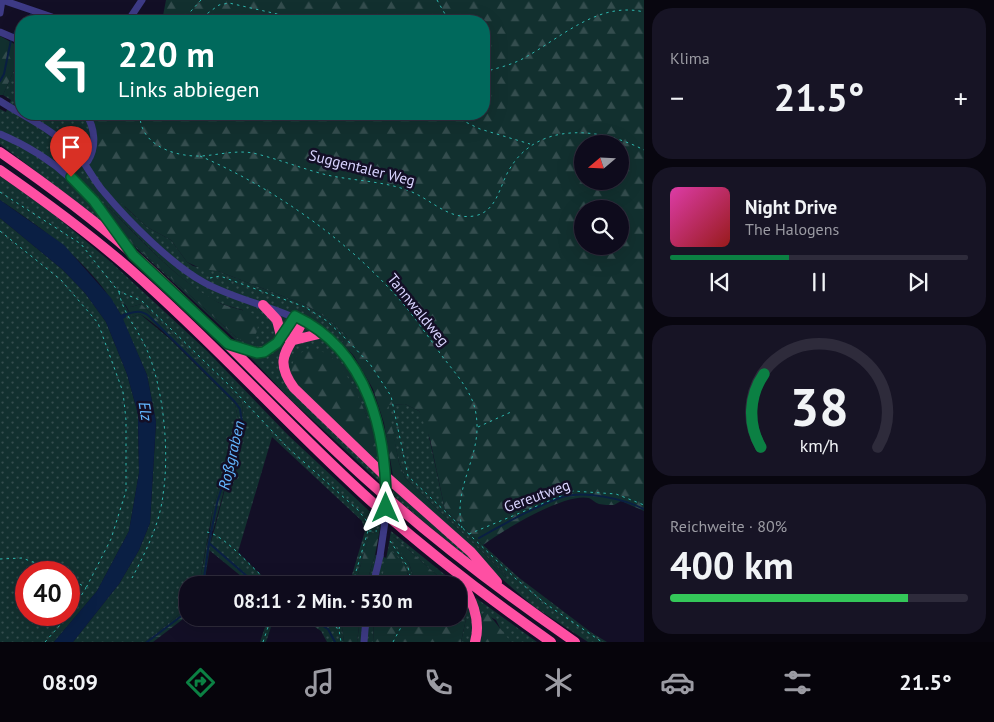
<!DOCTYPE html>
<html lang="de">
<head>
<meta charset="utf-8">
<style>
  :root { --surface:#0e0b1c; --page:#171425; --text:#f1f3f6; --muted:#9b9ba3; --line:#2e2b3b; --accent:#0b8043 }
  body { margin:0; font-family:"PT Sans",sans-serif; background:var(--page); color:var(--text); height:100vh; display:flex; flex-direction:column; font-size:19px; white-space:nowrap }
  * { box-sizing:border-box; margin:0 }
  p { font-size:16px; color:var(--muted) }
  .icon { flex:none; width:28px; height:28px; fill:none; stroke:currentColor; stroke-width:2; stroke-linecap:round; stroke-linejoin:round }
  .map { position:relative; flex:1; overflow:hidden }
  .details { display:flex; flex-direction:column; gap:8px; padding:8px; background:#08060f; width:350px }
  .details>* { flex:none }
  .hud { position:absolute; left:15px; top:15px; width:475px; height:105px; border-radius:20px; box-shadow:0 5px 20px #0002,0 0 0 1px var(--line); background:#00695c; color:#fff; overflow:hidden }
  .needle { width:32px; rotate:251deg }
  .buttons { position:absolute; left:574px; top:135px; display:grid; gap:10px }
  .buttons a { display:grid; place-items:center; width:55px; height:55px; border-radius:50%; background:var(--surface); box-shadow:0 5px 20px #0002,0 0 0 1px var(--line); font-size:25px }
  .speed { position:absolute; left:15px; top:561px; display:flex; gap:10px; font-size:25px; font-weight:700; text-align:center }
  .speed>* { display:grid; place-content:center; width:65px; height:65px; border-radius:50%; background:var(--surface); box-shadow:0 5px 20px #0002,0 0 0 1px var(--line); line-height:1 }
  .speed .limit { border:8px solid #d22; background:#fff; color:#111 }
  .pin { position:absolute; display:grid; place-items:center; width:42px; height:42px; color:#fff; margin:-51px -21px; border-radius:50% 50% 50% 0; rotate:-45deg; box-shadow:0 0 5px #0007 }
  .pin .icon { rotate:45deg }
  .me { position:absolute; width:55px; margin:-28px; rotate:0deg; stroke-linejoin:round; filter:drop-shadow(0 0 4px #0008) }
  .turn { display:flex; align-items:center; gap:18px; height:105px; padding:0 20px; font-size:22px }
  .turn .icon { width:65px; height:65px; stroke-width:2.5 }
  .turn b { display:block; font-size:35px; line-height:42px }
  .big { font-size:38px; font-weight:700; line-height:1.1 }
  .details .tile { flex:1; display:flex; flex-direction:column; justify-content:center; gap:8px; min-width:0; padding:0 18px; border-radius:20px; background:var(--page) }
  .details .dial { align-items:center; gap:0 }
  .dial svg { height:130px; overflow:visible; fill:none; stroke:var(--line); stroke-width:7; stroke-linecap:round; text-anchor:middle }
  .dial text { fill:var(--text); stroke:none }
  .song { display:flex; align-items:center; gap:15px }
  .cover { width:60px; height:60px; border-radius:8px; background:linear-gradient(135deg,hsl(320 70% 55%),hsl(0 70% 35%)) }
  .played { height:5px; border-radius:2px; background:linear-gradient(90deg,var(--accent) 40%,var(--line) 40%) }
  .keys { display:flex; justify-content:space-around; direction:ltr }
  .heat { display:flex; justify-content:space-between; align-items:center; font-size:28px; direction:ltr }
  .charge { height:8px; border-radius:4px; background:linear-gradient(90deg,#34c759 80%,var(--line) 0) }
  .trip { position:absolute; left:179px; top:576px; width:288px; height:50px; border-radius:20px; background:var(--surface); box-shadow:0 5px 20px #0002,0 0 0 1px var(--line); font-weight:700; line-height:50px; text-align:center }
  .tabs { display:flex; height:80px; justify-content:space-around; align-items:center; background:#06040b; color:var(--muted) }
  .tabs .icon { width:35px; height:35px }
  .tabs .on { color:var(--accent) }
  .tabs b { font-size:22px; color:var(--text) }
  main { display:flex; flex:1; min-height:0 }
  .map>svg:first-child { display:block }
</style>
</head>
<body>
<main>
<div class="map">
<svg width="644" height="642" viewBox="0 0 644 642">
  <defs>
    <pattern id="grass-dots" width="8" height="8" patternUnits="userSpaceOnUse" patternTransform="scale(1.25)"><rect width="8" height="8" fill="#12302f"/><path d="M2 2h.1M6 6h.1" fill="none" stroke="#344d4e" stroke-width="1.8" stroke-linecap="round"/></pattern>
    <pattern id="forest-firs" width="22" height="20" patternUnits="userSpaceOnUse" patternTransform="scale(1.25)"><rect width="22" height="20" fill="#12302f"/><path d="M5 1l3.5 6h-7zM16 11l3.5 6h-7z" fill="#344d4e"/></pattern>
    <pattern id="wetland-marsh" width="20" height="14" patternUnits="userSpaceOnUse" patternTransform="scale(1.25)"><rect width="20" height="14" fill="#12302f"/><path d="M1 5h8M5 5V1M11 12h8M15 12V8" fill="none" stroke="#344d4e"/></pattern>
  </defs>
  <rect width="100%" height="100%" fill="#130f26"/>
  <!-- grass -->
  <path fill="url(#grass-dots)" fill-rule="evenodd" d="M18,46L21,48V114H87L125,207L147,227L171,240L187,262L193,266L218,271L306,305L327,318L347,336L342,343C373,376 382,415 391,458L380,460L382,484L291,400L248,355L239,343L120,233L110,221L103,222L0,144V109L6,112L11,100L3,95L15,68ZM106,205C140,237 173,277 213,300C222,305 233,307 243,310L237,338L120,232ZM330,356L353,387L368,419Z
    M0,176L52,213L112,263L207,351L288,435L381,522L379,534L370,533L355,585H349L365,531L362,521L272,437L238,552L260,574L276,585H252L209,550L243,420L242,403L141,304L131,307L124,304L132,317L140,314L170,339L235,404L238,419L213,509L199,585H188L187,608L145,642H73L119,584L139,550L150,523L156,422L147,375L122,318L124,314L121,315C91,263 49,233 0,200Z
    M0,218L63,270L85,293L106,322L127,374L138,414L139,473L129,531L97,591L54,642H0ZM26,572H69V615H26Z
    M405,404L419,411L426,423L445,510L518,577L592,633L607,642H588L533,606L494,572L472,562L393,496V476L505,577L506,575L405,478L399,463L387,405Z
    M391,531L449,578L456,585H448L394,537L393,540L409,563L416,585H410L409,575L388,549Z
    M375,555L387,558L381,585H366Z
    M458,586L475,600L476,598L537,642H511L503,634L496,620L483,613L481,642H461L466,619L458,596Z
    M268,618H274L266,642H260Z
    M301,618H331L338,623L340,618H345L342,627L344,642H327L321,631Z
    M360,618H374L373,642H357Z"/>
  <!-- forest -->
  <path fill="url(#forest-firs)" fill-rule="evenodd" d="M166,0H644V511L621,501L614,505C610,505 603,505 599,504C595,503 592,499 589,498C565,492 502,531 483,545L445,510L430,439L419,411L405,404L388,405L399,463L405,478L506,575L505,577L393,476L384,423L373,389L354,356L342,343L347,336L327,318L306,305L218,271L202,269L187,262L171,240L147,227L104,187L89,161L93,151L87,114H484V21H162ZM582,144H620V181H582ZM582,209H620V246H582Z
    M0,36L18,46L15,68L3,95H0Z
    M106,205C139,237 173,277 214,300C225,307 242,309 254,314C260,323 259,331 252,340L246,342L237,338L120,232L103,206Z
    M125,299L131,307L141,304L242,403L235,404C209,379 170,332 140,314L132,317L123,300Z
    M314,348C343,357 357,393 368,419L373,421L377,455L370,456L292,379C289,362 296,351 314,348Z
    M370,532L379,534L375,555L366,585H355Z
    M394,537L448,585H416L409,563L392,540Z
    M388,549C402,558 408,569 410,585H381Z
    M458,596L466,619L461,642H373L374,618H458Z
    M487,612L511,642H481L483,613Z
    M345,618H360L357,642H344L342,627Z"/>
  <!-- wetland -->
  <path fill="url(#wetland-marsh)" d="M242,403L243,420L213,531L210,530L213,509L238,419L235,404Z
    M209,534L212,535L204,585H199Z
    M187,608V616L153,642H145Z"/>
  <!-- water -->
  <path fill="#0a1f44" d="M0,200L64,245L111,298L121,315L125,313L126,317L123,319L147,375L156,422L150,523L139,550L119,584L73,642H54L97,591L129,531L139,473L138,414L127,374L106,322L85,293L63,270L0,218Z"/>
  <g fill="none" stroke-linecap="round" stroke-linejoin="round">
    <!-- stream -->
    <path stroke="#0a1f44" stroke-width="2" d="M25,21L32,13
      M12,36L21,24
      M0,81L4,74L11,40
      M124,315C134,312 140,309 149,316L235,402L240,409L242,422L217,503L209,543L257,585
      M479,538C505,523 534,507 562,497C584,490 624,499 644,509
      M203,585L209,543
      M310,618L328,629L335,642
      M147,642L188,611"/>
    <!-- path -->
    <path stroke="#2fb8b0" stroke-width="1" stroke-dasharray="2.5 4" stroke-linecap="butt" d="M437,0L449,21
      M182,21L201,0
      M197,21L219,5L229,3L308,21
      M484,72C497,68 512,65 524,58C561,38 598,1 644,12
      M140,114C139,145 175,157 201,156C219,155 239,149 257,154C281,160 303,169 327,175C354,181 386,181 412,192C433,201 449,220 474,216C497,212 499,187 509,170C537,121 600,127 644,150
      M449,114L480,129L530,144
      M200,156C267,185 336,232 386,285C407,306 425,332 442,356C455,373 473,392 476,414C483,457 452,485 462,528
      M0,192L81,244L118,291L142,301L230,386L287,447L358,510L366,520L368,531L352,585
      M0,231L61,280L98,323L123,392L126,420V491L111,539L86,588
      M210,278L220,276L305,307L327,321L346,339L370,364L391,396L408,476L516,579L546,604L602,642
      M119,292C123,314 138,329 147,350C166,395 172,471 158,519C152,539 142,559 132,578
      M478,427L511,412
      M369,531H377
      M207,532C227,536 254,572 273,585
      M469,534L573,491L616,494L644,505
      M390,541L408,567L412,585
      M0,559L22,558L61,572
      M69,577L86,588L69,615
      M326,618L339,630L341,642
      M339,629L342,618
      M45,642L68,616
      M263,642L271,618
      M393,642L406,618"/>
    <!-- minor -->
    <path stroke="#3d3a85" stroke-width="7" d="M2,0L52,17
      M0,13L2,0
      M128,21L142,0
      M0,32L21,41
      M0,101C25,117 55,131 75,152C87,164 93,180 104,192C128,221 173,266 205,283C254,309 303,308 342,352C369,382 380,421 385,460
      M86,114C95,128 97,146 88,161
      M0,134C59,159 88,192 124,242
      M373,585L380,556
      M364,642L366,618"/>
    <!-- highway -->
    <path stroke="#ff4fa3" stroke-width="10" d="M0,152C46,184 91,217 133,254C216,328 290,412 374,486C438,543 505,594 575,642
      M0,170C46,202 90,234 132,271C212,341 283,420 361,492C421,547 485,596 551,642
      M263,305L277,320L281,336
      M303,320C291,349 271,356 294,388L382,473L471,552L497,582
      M290,341L323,333
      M229,344C238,347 247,352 256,352C274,354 287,330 295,316
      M459,577C470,597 482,618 475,642"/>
    <!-- minor-bridge -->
    <path stroke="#3d3a85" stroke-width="7" d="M380,556L387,508L385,460"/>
  </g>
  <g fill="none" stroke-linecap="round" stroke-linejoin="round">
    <defs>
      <path id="route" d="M71,177L94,201L133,255L228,344L257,353L264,352L277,343L295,316C369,351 387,434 386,508"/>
    </defs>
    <!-- route casing -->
    <use href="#route" stroke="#07532c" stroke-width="12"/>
    <!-- route -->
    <use href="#route" stroke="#0b8043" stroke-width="9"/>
  </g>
  <g text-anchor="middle" stroke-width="5" stroke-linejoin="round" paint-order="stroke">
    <!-- street labels -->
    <g font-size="15" fill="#d9d4ff" stroke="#130f26">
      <text transform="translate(362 168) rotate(14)" y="5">Suggentaler Weg</text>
      <text transform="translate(418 310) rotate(51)" y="5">Tannwaldweg</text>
      <text transform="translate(537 496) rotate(-20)" y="5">Gereutweg</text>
    </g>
    <!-- water labels -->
    <g font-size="16" font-style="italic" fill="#62b6ff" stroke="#130f26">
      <text transform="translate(146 411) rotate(81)" y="6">Elz</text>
      <text transform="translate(231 455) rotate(-77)" y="6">Roßgraben</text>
    </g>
  </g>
</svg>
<div class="buttons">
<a><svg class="needle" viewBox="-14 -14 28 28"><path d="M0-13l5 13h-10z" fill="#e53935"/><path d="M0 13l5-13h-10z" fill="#9b9ba3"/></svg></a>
<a><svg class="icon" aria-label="search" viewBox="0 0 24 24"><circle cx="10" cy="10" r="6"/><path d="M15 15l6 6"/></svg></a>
</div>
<div class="speed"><div class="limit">40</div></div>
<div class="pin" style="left:71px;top:177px;background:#d93025"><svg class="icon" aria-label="arrive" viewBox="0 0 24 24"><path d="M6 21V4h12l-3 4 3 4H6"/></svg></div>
<svg class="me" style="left:386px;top:508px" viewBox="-20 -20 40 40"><path d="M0-17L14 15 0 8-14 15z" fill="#0b8043" stroke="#fff" stroke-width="4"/></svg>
<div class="trip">08:11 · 2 Min. · 530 m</div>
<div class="hud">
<div class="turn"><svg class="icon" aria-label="left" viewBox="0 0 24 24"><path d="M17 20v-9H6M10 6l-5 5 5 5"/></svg><div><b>220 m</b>Links abbiegen</div></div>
</div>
</div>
<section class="details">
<div class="tile"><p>Klima</p>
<div class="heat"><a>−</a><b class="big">21.5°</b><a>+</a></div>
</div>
<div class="tile">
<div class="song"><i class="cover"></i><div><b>Night Drive</b><p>The Halogens</p></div></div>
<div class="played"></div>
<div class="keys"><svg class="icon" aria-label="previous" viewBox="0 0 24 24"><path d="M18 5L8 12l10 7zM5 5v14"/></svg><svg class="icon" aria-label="pause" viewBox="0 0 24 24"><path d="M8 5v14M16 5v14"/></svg><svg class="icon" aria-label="next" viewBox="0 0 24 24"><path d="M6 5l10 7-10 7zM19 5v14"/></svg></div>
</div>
<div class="tile dial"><svg viewBox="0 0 100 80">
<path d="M14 69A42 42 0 1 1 86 69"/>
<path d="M14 69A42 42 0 0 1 16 24" stroke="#0b8043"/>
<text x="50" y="56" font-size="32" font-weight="700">38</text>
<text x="50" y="72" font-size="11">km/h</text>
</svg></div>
<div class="tile"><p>Reichweite · 80%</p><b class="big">400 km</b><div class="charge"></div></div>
</section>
</main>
<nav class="tabs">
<b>08:09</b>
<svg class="icon on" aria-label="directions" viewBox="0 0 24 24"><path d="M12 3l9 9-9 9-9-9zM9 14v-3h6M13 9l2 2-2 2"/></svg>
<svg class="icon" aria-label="music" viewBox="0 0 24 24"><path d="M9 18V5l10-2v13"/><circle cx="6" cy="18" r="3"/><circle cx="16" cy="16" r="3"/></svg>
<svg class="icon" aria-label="phone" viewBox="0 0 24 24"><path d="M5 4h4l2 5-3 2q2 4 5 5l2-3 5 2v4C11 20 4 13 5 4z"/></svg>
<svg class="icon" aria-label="climate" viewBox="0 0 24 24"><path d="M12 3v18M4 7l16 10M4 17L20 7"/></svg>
<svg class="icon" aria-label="car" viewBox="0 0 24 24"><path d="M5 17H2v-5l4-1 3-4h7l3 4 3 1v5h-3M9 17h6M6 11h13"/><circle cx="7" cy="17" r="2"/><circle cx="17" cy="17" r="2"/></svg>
<svg class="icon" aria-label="filters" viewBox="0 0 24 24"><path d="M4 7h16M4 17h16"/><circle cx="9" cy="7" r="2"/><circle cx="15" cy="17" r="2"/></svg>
<b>21.5°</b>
</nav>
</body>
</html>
